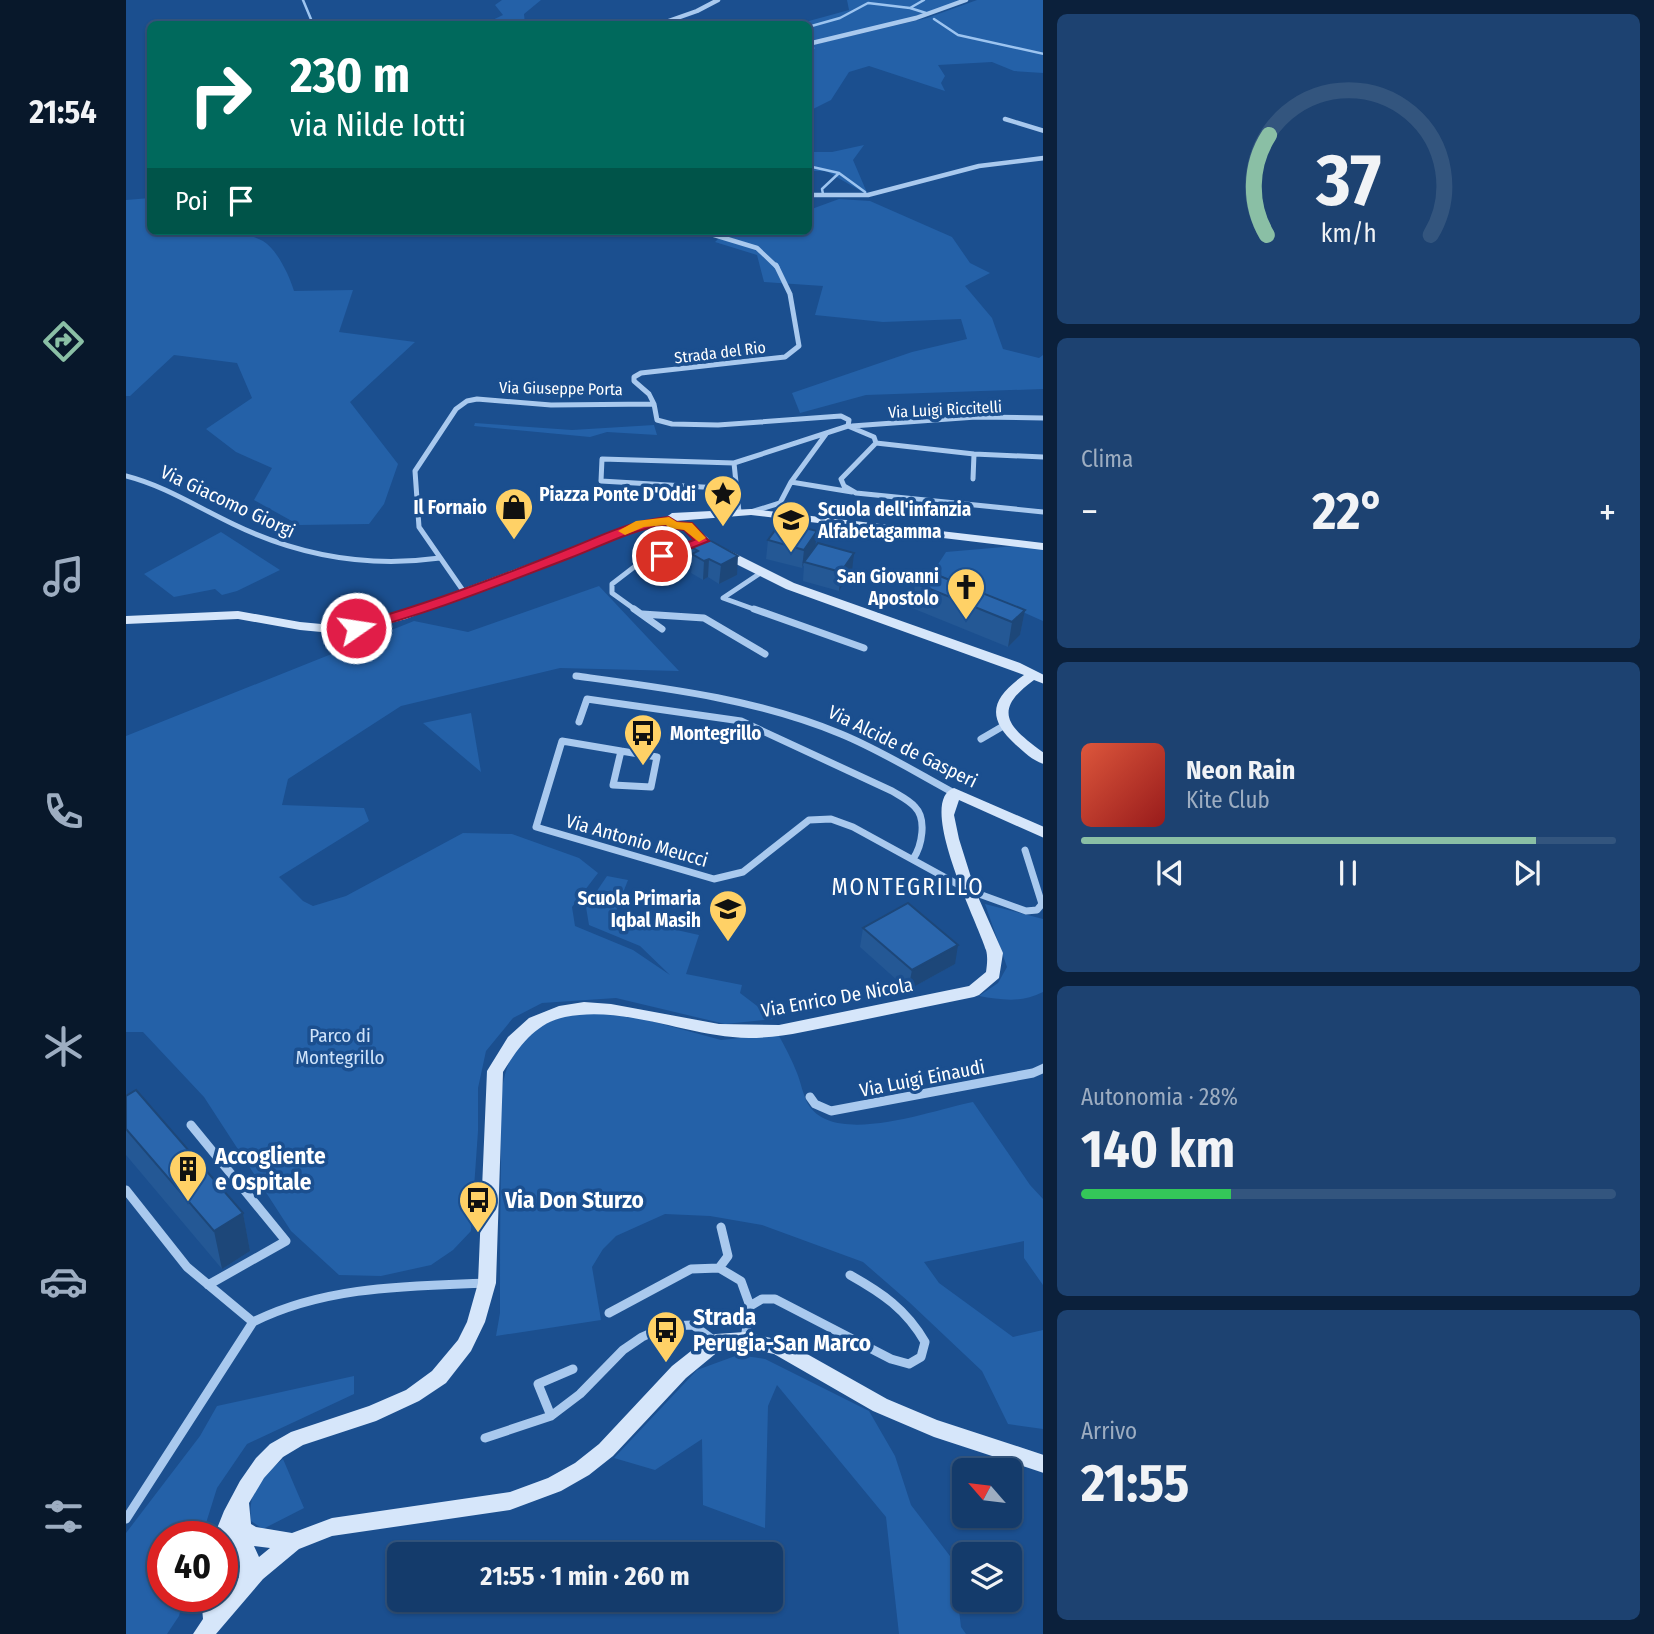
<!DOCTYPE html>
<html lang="it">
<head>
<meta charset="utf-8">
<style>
  :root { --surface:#143b6b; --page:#1d4271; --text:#f1f3f6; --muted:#9dadc1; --line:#33557e; --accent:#8abfa5 }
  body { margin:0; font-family:"Fira Sans Condensed",sans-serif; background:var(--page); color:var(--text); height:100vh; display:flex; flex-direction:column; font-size:26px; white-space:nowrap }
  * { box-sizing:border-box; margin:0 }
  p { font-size:23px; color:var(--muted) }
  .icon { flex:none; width:38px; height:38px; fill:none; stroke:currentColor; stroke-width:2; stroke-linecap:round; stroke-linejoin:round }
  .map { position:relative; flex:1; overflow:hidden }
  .side { display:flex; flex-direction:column; gap:14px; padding:14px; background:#0b203b; width:611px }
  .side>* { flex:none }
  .guide { position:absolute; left:21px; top:21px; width:665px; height:214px; border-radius:10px; box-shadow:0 2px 5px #0004,0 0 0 2px var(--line); background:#00695c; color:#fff; overflow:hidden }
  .needle { width:46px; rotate:298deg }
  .controls { position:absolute; left:826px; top:1458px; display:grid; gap:14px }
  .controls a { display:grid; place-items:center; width:70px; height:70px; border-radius:10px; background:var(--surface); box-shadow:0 2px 5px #0004,0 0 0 2px var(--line); font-size:35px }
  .speed { position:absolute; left:21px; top:1521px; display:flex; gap:14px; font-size:35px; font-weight:700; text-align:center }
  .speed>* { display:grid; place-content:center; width:91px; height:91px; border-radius:50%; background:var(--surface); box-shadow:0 2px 5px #0004,0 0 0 2px var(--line); line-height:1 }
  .speed .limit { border:10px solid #d22; background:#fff; color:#111 }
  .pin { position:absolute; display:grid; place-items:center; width:60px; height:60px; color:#fff; margin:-30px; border:4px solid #fff; border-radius:50%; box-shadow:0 2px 7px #0007 }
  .me { position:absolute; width:77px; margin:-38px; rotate:77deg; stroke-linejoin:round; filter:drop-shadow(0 0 5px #0008) }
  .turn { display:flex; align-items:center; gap:24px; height:147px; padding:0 28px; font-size:32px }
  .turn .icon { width:91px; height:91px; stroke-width:2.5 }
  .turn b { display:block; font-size:49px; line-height:60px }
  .then { display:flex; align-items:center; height:66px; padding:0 28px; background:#0003; gap:14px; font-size:26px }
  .big { font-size:52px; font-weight:700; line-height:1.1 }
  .side .widget { flex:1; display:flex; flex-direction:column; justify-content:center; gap:10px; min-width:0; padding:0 24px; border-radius:10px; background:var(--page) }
  .side .dial { align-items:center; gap:0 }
  .dial svg { height:182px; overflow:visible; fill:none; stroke:var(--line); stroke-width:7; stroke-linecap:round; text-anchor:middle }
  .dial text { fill:var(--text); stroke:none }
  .song { display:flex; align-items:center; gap:21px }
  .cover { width:84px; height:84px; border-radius:10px; background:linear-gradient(135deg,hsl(10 70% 55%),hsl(0 70% 35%)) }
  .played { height:7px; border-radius:4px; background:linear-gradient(90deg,var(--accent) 85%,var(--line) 85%) }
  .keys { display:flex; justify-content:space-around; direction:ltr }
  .heat { display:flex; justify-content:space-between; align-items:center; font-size:38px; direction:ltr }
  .charge { height:10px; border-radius:5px; background:linear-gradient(90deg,#34c759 28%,var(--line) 0) }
  .trip { position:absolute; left:261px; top:1542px; width:396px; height:70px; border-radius:10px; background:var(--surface); box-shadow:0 2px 5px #0004,0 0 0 2px var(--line); font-weight:700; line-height:70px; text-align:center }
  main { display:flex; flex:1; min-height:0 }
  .tab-bar { display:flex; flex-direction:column; width:126px; justify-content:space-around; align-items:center; background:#08182b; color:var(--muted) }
  .tab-bar .icon { width:49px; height:49px }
  .tab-bar .current { color:var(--accent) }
  .tab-bar b { font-size:32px; color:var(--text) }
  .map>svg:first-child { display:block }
</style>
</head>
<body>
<main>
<nav class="tab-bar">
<b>21:54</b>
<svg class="icon current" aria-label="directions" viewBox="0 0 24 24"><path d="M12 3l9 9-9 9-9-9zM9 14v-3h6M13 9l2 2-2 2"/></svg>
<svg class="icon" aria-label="music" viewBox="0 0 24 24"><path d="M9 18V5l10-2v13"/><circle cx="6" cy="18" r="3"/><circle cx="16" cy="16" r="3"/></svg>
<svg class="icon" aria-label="phone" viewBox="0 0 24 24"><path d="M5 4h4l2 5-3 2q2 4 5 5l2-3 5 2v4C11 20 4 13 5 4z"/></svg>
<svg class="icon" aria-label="climate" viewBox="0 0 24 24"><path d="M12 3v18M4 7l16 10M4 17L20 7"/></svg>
<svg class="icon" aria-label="car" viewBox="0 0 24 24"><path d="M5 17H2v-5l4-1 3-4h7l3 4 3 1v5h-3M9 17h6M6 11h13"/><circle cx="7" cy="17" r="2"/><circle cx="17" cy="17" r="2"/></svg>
<svg class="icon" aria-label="filters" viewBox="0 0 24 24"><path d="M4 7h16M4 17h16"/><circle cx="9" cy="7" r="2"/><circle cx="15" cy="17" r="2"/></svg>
</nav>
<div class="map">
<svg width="918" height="1634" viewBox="0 0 918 1634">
  <rect width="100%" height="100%" fill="#1b4f8f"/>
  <!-- green -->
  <path fill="#2461a8" d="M376,0H415L398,14L399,24H358L377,15L369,5Z
    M721,0H837L791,17L683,43L682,24H672L723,10Z
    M851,0H917V73L888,71L866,62L812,65L819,76L815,83L819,91L743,66L723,72L705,100L683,111L682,46L801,18Z
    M738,145L727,160L742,195L700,171H683V152H706Z
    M24,198V231C55,231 111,226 137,241C151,249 164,277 168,291L227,290L213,332L289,342L224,402L272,464L258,504L243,524L173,525L128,500L146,468L110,452L80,429L126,398L111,363L48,355L4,396H0V200Z
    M713,199L744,201L826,237L844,263L864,273L839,286L866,318L877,349L913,358L917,355V389L740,395L674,413L666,393L786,352L841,339L835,319L757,322L689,315L697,286L638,282L631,255L589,242L598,233L651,237L656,231H682L683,210Z
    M349,423L446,430L528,425L531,435L481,432L464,437L348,426Z
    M95,532L154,570L111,591L96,595L89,589L48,597L18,574Z
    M900,545L917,548V621L807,572L820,552Z
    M473,586L553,671L434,668L275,706L162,779L156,805L238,808L243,821L153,877L177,901L187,906L220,896L337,833L386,834L453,858L472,873L446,907L449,926L507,950L544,975L514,946L463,925L460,907L481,876L502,880L488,916L573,935L560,974L616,985L614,993L648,1019L599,1024L490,998L416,1003L387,1018L360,1051L352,1088V1131L345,1231L327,1250L305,1265L255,1276L213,1275L165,1231L78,1097L17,1032H0V736L288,621L342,632Z
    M345,713L355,772L297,723Z
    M859,904L917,919V992C896,1003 876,1000 853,996L872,983L881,967Z
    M460,1012L514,1018L595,1040L652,1034C659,1047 666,1060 671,1073C675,1083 677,1095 682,1104C708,1148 809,1109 847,1102L904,1185L917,1199V1285L898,1258V1241L798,1262L813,1283L887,1337L917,1330V1429L882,1424L856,1371L783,1302L737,1262L636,1225L584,1216L539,1214L490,1236L477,1249L466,1267L475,1320L370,1336L374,1313C374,1264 374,1216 375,1168C375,1131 369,1085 388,1052C402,1025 432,1017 460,1012Z
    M612,1355L639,1359L743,1411L769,1456L785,1505L827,1560L835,1627L840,1634H773L760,1517L651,1385L642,1406L639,1528L577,1505L576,1439L529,1470L488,1458L571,1370Z
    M228,1376V1394L121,1444L91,1488L76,1536H37V1596H58L53,1616L41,1634H0V1533L74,1436L91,1406Z
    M157,1459L178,1508L137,1529L125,1521C122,1490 134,1478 157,1459Z"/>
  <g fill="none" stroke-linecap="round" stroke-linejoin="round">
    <!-- stream -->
    <path stroke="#9cc4f0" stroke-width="2.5" d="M177,0L187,24
      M784,8L800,13
      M808,19L832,35L918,54
      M682,27L714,18L742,3L784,8L798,0
      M682,45L687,48H682
      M682,166L713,173L739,192
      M697,194L696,189L712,174"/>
    <!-- street-far3 -->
    <path stroke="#a9c9ee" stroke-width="4.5" d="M534,24L571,11L592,0
      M682,44L790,18L840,0
      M879,119L918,131
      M682,195H742L853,166L918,158
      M275,231H281
      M575,231L631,248L651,267"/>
    <!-- street-far2 -->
    <path stroke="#a9c9ee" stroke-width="5" d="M528,404L523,394L508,381V377L515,373L659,357L673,346L664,294L650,265
      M722,426L748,437L750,443L715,479L718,486L730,493L918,512
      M726,426L850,417L918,418
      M750,443L848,454L918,457
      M608,463L476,459L475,481L610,489
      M0,476C39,486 71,507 107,524C173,556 241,568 314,558
      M847,479L848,454
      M665,482L726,492
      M625,512L654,503L665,482L700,434
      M338,592L293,527L289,471L330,409L341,401L351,399L425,405L528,404L531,420L546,424L592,425L715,416L723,420L722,426L608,463L613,512
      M511,611L486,593V584L512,564L568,544
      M633,611L597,598L636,572"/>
    <!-- street-far1 -->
    <path stroke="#a9c9ee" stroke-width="7" d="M508,609L536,629
      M628,609L738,648
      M516,614L578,618L639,654
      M450,676C539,688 631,699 715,734C754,750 791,773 828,793
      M453,722L461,699L615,721L766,791C774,796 783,800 789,807C801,819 796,846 787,859
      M855,739L879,725
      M495,751L531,757L525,787L487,785Z
      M495,751L436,741L410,827L588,879L617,872L683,820L705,819L727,827L842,890L900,911L911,910L916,904L899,850"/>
    <!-- street -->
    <path stroke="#a9c9ee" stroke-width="9" d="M684,1097L689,1104L705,1111L907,1073L918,1068
      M65,1125L160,1241L82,1285
      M0,1190L61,1267L127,1322C199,1286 281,1286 360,1283
      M593,1268L602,1256L595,1227
      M624,1306L636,1299H649L765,1359L783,1364L795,1357L799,1342C780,1309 756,1293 724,1275
      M483,1313L565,1269L593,1268L615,1281L624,1306L619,1339
      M425,1416L412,1384L447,1369
      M359,1438L425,1416L454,1394L497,1350L516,1337L541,1326L567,1325L590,1342
      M0,1519L127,1322"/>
    <!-- secondary -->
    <path fill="#d6e6fa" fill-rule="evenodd" d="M625,509L918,543V550L625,515L549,521L565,524L588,543L668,583L894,663L918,675V684L908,680C865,711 882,727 918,753V764C907,761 898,752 890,745C859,717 866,698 898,675L660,589L580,549L558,529L544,528L540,525L517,527L280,619L230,632L206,633L174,630L112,619L0,624V616L112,611L174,622L206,625L230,624L272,613L438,551L511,522L539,518L546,513Z
      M828,788L918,827V838L833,800L828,815L833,839L849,890L877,953L873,978L853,995L848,997C804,1006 761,1015 717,1024C686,1030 655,1038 623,1038C562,1037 500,1005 439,1017C409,1023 392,1048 377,1072L370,1283L359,1322L345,1351L320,1383L293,1401L250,1421L177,1445L157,1457L138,1478L123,1503L125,1524L130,1527L166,1533L206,1518L384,1492L422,1478L449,1463L473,1444L546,1366L584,1336L590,1334L619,1332L658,1341L761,1399L811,1420L918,1455V1473L808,1437L747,1411L648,1354L619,1348L594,1350L560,1378L487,1456L463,1475L435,1491L384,1510L206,1536L173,1549L137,1579L90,1634H67L77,1619L75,1596L95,1597L113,1577L96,1566V1536H88L98,1511L114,1481L130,1458L144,1444L165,1432L243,1406L280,1390L306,1371L332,1340L341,1322L352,1283L361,1071L382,1037L403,1018L433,1006L458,1002L485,1004L593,1024L653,1025L843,986L860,972C861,965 862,957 860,950C853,925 789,801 828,788ZM128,1546L144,1548L133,1557Z"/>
  </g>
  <!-- wall -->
  <path fill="#245895" d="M642,540L690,547L726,571L713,591L677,581L678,565L676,568L640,559Z
    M562,545L611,575L593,584L582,577L577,580L565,573L566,566L561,564Z
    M789,583L899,610L894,635L882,647L786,608Z
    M737,928L829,964L782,990L734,947Z
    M0,1096L117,1213L124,1251L96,1269L0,1155Z"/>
  <!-- shaded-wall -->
  <path fill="#1d4779" d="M691,531L689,549L678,562L676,568L678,550Z
    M728,553L726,571L713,591L715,572Z
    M612,556L611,575L593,584L595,565Z
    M583,559L582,577L577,580L578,561Z
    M899,610L894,635L882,647L886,622Z
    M832,945L829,964L782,990L786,970Z
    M117,1213L124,1251L96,1269L88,1231Z"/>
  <!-- building -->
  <path fill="#2a66ad" stroke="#1d4779" stroke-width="2" d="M655,522L691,531L678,550L642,540Z
    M578,537L612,556L595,565L583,559L578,561L566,554L572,551L562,545Z
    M692,543L728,553L715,572L678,562Z
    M801,571L899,610L886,622L789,583Z
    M782,903L832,945L786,970L737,928Z
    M10,1090L117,1213L88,1231L0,1129V1096Z"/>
  <!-- route -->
  <path fill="#e11d48" stroke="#92132f" stroke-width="2" d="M543,517L551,522L566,523L583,541L536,560L529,556L531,553L568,540L558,530L543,528L540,525C506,529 476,546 444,558C373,585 303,614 230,632L223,628L225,625C297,606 368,579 437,551C476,536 501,521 543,517Z"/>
  <!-- slow -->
  <path fill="#f59e0b" d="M543,517L551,522L566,523L580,538L573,542L558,530L543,528L540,525L518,527L499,535L492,531L510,521Z"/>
  <!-- icons -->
  <defs>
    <symbol id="sight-pin" viewBox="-11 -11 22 30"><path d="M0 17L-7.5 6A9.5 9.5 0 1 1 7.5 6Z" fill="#ffd166" stroke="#1b4f8f"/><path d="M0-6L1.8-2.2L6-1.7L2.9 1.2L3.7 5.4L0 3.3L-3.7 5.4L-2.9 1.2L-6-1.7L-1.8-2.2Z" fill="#111"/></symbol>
    <symbol id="shop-pin" viewBox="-11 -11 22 30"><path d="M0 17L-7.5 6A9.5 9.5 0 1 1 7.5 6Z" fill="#ffd166" stroke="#1b4f8f"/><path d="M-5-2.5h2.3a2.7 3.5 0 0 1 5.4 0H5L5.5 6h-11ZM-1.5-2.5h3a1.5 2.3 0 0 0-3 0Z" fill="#111"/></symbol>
    <symbol id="school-pin" viewBox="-11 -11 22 30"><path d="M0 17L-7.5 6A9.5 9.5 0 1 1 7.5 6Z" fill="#ffd166" stroke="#1b4f8f"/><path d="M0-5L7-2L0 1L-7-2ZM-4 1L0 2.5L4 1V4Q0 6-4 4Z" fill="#111"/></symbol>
    <symbol id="church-pin" viewBox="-11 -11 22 30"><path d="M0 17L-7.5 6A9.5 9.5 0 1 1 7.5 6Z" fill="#ffd166" stroke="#1b4f8f"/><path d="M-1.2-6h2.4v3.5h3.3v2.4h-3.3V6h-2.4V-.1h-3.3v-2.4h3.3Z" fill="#111"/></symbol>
    <symbol id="bus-pin" viewBox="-11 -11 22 30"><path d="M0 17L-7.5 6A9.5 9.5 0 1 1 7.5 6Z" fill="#ffd166" stroke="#1b4f8f"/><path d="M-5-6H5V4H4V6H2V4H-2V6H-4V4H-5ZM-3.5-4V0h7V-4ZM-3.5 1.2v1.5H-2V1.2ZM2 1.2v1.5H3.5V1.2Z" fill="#111"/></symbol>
    <symbol id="building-pin" viewBox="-11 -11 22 30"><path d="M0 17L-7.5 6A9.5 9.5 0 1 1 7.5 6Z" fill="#ffd166" stroke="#1b4f8f"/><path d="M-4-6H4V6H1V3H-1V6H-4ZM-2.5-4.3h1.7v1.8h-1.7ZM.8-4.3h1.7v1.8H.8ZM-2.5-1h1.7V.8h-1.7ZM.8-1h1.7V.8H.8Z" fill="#111"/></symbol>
  </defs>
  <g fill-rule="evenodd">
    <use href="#sight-pin" x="575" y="472" width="44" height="60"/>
    <use href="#shop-pin" x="366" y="485" width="44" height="60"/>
    <use href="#school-pin" x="643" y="498" width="44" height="60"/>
    <use href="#church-pin" x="818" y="565" width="44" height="60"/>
    <use href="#bus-pin" x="495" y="711" width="44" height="60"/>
    <use href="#school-pin" x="580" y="887" width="44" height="60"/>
    <use href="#building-pin" x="40" y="1147" width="44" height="60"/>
    <use href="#bus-pin" x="330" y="1178" width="44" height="60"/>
    <use href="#bus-pin" x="518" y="1308" width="44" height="60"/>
  </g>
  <g text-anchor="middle" stroke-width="7" stroke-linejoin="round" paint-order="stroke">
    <!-- far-street labels -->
    <g font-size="16" fill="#fff" stroke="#1b4f8f">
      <text transform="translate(594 352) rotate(-7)" y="6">Strada del Rio</text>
      <text transform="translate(435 388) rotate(1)" y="6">Via Giuseppe Porta</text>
      <text transform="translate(819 409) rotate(-3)" y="6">Via Luigi Riccitelli</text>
    </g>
    <!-- poi labels -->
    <g font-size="19" font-weight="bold" fill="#fff" stroke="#1b4f8f" text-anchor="end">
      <text x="570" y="501">Piazza Ponte D'Oddi</text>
      <text x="361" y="514">Il Fornaio</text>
      <text x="692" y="516" text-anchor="start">Scuola dell'infanzia<tspan x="692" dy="22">Alfabetagamma</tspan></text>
      <text x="813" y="583">San Giovanni<tspan x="813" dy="22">Apostolo</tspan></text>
      <text x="544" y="740" text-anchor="start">Montegrillo</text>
      <text x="575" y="905">Scuola Primaria<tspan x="575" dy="22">Iqbal Masih</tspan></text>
    </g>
    <!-- street labels -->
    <g font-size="19" fill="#fff" stroke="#1b4f8f">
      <text transform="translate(102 501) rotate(25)" y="7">Via Giacomo Giorgi</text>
      <text transform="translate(777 746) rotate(26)" y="7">Via Alcide de Gasperi</text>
      <text transform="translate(511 840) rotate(16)" y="7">Via Antonio Meucci</text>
      <text transform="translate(711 997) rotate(-10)" y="7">Via Enrico De Nicola</text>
      <text transform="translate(796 1078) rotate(-11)" y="7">Via Luigi Einaudi</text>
    </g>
    <!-- park labels -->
    <g font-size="19" fill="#cfe3fa" stroke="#1b4f8f">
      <text x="214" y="1042">Parco di<tspan x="214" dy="22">Montegrillo</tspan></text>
    </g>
    <!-- quarter labels -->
    <g font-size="23" letter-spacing="2" fill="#fff" stroke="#1b4f8f">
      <text x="782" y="895">MONTEGRILLO</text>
    </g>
    <!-- near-poi labels -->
    <g font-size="23" font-weight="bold" fill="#fff" stroke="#1b4f8f" text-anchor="start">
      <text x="89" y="1164">Accogliente<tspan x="89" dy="26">e Ospitale</tspan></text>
      <text x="379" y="1208">Via Don Sturzo</text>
      <text x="567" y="1325">Strada<tspan x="567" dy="26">Perugia-San Marco</tspan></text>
    </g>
  </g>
</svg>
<div class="controls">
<a><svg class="needle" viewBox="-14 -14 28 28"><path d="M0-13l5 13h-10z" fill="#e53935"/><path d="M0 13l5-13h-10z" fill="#9dadc1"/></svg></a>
<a><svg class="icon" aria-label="layers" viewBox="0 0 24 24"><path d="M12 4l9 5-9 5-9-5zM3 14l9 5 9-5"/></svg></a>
</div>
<div class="speed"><div class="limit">40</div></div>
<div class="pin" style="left:536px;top:556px;background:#d93025"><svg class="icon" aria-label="arrive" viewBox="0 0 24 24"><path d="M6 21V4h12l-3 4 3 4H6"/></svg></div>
<svg class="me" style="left:230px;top:628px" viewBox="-20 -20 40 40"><circle r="17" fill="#e11d48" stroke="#fff" stroke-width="3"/><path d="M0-11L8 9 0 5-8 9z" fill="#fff"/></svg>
<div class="trip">21:55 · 1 min · 260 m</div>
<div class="guide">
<div class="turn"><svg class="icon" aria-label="right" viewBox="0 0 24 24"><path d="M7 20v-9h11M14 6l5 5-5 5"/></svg><div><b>230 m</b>via Nilde Iotti</div></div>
<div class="then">Poi<svg class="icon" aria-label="arrive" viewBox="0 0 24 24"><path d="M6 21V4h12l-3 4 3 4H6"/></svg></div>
</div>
</div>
<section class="side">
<div class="widget dial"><svg viewBox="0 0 100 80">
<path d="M14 69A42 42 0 1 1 86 69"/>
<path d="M14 69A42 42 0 0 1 15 25" stroke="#8abfa5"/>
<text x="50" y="56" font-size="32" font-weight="700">37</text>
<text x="50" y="72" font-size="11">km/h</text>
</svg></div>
<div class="widget"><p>Clima</p>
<div class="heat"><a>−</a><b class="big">22°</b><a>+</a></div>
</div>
<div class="widget">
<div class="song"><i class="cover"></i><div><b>Neon Rain</b><p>Kite Club</p></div></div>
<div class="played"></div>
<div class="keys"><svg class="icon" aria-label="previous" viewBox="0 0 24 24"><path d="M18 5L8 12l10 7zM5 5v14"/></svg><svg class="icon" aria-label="pause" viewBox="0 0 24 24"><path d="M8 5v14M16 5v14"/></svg><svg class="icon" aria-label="next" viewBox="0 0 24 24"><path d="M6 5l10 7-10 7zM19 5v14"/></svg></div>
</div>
<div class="widget"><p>Autonomia · 28%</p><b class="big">140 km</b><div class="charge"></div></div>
<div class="widget"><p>Arrivo</p><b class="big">21:55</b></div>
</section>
</main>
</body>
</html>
